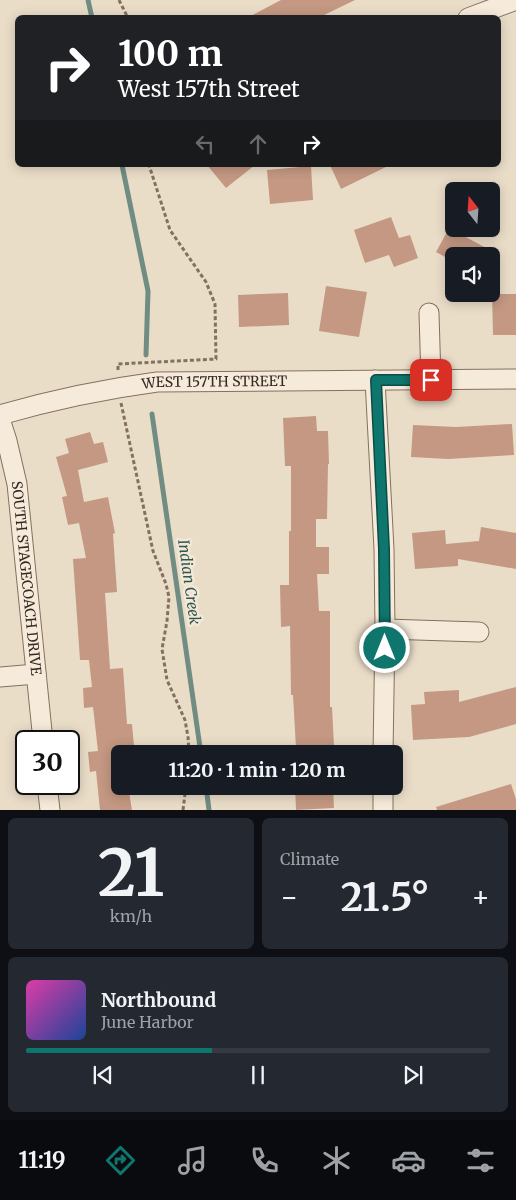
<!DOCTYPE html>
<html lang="en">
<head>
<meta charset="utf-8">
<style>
  :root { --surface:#171b24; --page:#242831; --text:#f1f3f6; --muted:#9ea1a6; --line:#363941; --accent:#0f766e }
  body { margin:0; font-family:Merriweather,serif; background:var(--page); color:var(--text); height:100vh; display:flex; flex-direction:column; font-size:19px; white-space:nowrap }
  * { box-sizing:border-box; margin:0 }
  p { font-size:16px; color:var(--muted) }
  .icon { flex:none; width:28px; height:28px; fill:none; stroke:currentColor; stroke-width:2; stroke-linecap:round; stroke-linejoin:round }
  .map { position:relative; height:810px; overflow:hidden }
  .drawer { display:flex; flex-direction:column; gap:8px; padding:8px; background:#0d0f14; flex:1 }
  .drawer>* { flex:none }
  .top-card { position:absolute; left:15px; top:15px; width:486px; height:152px; border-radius:8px; box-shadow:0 2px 12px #0003; background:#202124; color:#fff; overflow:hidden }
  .needle { width:32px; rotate:343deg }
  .controls { position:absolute; left:445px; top:182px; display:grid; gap:10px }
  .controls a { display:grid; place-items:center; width:55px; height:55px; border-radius:8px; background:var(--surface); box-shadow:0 2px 12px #0003; font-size:25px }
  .speed { position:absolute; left:15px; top:730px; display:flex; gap:10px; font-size:25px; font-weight:700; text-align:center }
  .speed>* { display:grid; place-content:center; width:65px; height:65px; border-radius:50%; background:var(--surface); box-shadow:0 2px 12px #0003; line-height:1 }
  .speed .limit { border:2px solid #111; border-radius:8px; background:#fff; color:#111 }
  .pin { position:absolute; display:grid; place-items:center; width:42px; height:42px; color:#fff; margin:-21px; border-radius:10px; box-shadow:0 2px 8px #0006 }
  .me { position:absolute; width:55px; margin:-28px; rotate:0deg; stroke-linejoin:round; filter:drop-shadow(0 0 4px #0008) }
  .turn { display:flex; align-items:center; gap:18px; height:105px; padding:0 20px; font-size:22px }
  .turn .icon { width:65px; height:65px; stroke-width:2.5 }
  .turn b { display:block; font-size:35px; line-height:42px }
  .lanes { display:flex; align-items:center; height:48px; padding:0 20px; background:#0003; justify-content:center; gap:25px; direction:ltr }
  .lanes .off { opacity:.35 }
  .big { font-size:38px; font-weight:700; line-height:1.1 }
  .drawer .tile { flex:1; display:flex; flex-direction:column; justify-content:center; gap:8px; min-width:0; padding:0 18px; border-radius:8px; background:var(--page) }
  .drawer .dial { align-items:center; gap:0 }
  .dial b { font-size:65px; line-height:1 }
  .song { display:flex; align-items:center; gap:15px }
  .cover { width:60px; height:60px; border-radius:8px; background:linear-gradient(135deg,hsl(320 70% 55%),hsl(220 70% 35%)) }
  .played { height:5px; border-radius:2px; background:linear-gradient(90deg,var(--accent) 40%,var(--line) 40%) }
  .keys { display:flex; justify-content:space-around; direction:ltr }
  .heat { display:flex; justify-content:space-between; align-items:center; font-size:28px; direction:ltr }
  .drawer .tiles { flex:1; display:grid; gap:8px; grid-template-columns:1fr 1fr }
  .tile:last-child { grid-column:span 2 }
  .trip { position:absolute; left:111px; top:745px; width:292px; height:50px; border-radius:8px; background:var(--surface); box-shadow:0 2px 12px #0003; font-weight:700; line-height:50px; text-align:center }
  .menu { display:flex; height:80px; justify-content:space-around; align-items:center; background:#090b0e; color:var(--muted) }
  .menu .icon { width:35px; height:35px }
  .menu .on { color:var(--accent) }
  .menu b { font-size:22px; color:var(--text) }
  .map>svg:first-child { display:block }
</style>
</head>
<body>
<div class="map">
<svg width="516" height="810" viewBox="0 0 516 810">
  <rect width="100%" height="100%" fill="#eaddc8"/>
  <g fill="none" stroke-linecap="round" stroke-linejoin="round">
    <!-- stream -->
    <path stroke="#708c83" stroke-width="5" d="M88,0L92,18
      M122,165L148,291L146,355
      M152,414L201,754
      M206,786L209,810"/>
  </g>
  <!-- building -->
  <path fill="#c49882" d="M281,0H355L318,18H247Z
    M207,165H255L226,188Z
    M330,165H390L341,189Z
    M311,166L313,200L270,204L267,170Z
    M391,217L399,238L410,235L418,258L394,267L389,255L365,263L354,230Z
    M449,228L501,256H454V262L436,252Z
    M326,286L367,292L359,337L319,331Z
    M288,293L289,325L239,327L238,295Z
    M492,294H516V335H493Z
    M316,416L317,431H328L329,464H328L327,519H316V547H329V574H317L319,611H330V707H332L334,746L296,748L293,695H291L290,626L281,627L280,585H289V531H291V466H285L283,418Z
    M512,424L514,455L448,459L411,457L413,425L456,427Z
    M90,432L94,444L103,442L108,462L78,470L84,502L108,497L115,533L113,534L117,592L105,593L110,669L123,668L127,724H132L134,746H132L133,754H120V786H128L132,810H100L96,771L90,772L88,752L98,751L93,707L84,708L83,688L92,687L89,660H80L73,559L86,558L79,523L68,525L62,497L67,496L56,457L69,453L65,439Z
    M481,527L516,533V569L458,559V566L415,569L412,533L445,530L446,544L479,541Z
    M516,687V724L469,737L413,740L411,705L425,704L424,692L459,690V702Z
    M511,784L516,799V810H437L436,807Z
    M295,786H333L334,808L296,810Z"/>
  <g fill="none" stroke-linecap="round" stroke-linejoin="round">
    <defs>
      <g id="minor">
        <path d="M468,18L516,0"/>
        <path d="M429,313L431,380"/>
        <path d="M375,380L384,549L385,629L383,754"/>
        <path id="s1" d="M0,415C52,400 104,389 157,382L516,379"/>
        <path id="s2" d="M0,419L7,441L17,484L43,741"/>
        <path d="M385,629L479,632"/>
        <path d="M0,677L36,674"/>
        <path d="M47,784L50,810"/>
        <path d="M383,810V786"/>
      </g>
    </defs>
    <!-- minor casing -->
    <use href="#minor" stroke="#84705f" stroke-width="21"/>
    <!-- path -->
    <path stroke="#84705f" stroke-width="3" stroke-dasharray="4 2.5" stroke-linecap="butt" d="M119,0L128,18
      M118,370V364L216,359L215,304L206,282L170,230L149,165
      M121,403L153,551L166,584L169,597L167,621L162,649L167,680L185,720L188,737L189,754
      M183,810L186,786"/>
    <!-- minor -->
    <use href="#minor" stroke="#f6ebdb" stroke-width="19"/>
  </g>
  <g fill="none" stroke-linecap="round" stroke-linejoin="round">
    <defs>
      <path id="route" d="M385,648L384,549L376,380H431"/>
    </defs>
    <!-- route casing -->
    <use href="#route" stroke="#0a4d48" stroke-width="12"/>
    <!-- route -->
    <use href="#route" stroke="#0f766e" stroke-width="9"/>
  </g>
  <g text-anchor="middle" stroke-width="5" stroke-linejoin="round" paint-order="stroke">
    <!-- street labels -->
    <g font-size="14" fill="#362921" stroke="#f2e8d7">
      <text dy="5" stroke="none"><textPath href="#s1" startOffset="218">WEST 157TH STREET</textPath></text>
      <text dy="5" stroke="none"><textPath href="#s2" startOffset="162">SOUTH STAGECOACH DRIVE</textPath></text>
    </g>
    <!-- water labels -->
    <g font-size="15" font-style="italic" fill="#32554f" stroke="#f2e8d7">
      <text transform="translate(189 582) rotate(82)" y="5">Indian Creek</text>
    </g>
  </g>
</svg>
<div class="controls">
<a><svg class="needle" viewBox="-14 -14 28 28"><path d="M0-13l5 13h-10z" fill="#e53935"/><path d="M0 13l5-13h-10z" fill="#9ea1a6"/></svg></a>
<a><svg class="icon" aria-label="sound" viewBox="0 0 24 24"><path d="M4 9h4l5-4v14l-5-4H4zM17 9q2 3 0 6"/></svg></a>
</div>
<div class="speed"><div class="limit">30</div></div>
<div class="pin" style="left:431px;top:380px;background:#d93025"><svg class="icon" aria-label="arrive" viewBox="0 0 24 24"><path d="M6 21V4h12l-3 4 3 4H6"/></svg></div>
<svg class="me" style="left:385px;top:648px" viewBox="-20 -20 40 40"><circle r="17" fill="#0f766e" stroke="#fff" stroke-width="3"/><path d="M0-11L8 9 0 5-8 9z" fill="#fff"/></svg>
<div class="trip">11:20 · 1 min · 120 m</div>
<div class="top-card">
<div class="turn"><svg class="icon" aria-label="right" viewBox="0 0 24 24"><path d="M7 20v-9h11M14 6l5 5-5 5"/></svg><div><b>100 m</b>West 157th Street</div></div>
<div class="lanes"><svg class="icon off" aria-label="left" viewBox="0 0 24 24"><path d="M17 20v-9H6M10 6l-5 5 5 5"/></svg><svg class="icon off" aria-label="ahead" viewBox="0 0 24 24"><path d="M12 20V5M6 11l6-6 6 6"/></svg><svg class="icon" aria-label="right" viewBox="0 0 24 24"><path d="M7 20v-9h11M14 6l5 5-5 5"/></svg></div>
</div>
</div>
<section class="drawer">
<div class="tiles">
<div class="tile dial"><b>21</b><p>km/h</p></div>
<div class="tile"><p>Climate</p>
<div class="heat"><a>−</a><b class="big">21.5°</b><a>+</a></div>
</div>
<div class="tile">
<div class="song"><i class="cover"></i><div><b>Northbound</b><p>June Harbor</p></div></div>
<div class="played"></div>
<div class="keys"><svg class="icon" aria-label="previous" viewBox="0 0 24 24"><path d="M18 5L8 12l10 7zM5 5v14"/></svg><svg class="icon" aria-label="pause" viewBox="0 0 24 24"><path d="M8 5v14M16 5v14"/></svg><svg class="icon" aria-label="next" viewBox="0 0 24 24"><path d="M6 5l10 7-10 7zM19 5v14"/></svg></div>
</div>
</div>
</section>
<nav class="menu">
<b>11:19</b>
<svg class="icon on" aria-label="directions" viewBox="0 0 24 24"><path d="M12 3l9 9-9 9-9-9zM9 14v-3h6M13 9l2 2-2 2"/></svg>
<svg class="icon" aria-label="music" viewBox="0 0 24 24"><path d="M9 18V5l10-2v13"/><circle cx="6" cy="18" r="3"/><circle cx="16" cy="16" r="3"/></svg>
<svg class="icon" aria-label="phone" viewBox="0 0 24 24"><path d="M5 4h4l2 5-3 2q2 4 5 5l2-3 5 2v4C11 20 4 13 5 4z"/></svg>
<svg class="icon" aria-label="climate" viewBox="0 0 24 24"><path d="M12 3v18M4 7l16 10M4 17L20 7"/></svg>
<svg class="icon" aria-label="car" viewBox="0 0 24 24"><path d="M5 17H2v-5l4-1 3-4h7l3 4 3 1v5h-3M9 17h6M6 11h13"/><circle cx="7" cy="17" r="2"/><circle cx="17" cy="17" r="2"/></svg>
<svg class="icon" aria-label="filters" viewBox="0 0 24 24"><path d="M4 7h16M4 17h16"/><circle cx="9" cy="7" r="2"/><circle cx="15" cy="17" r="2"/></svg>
</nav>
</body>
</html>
